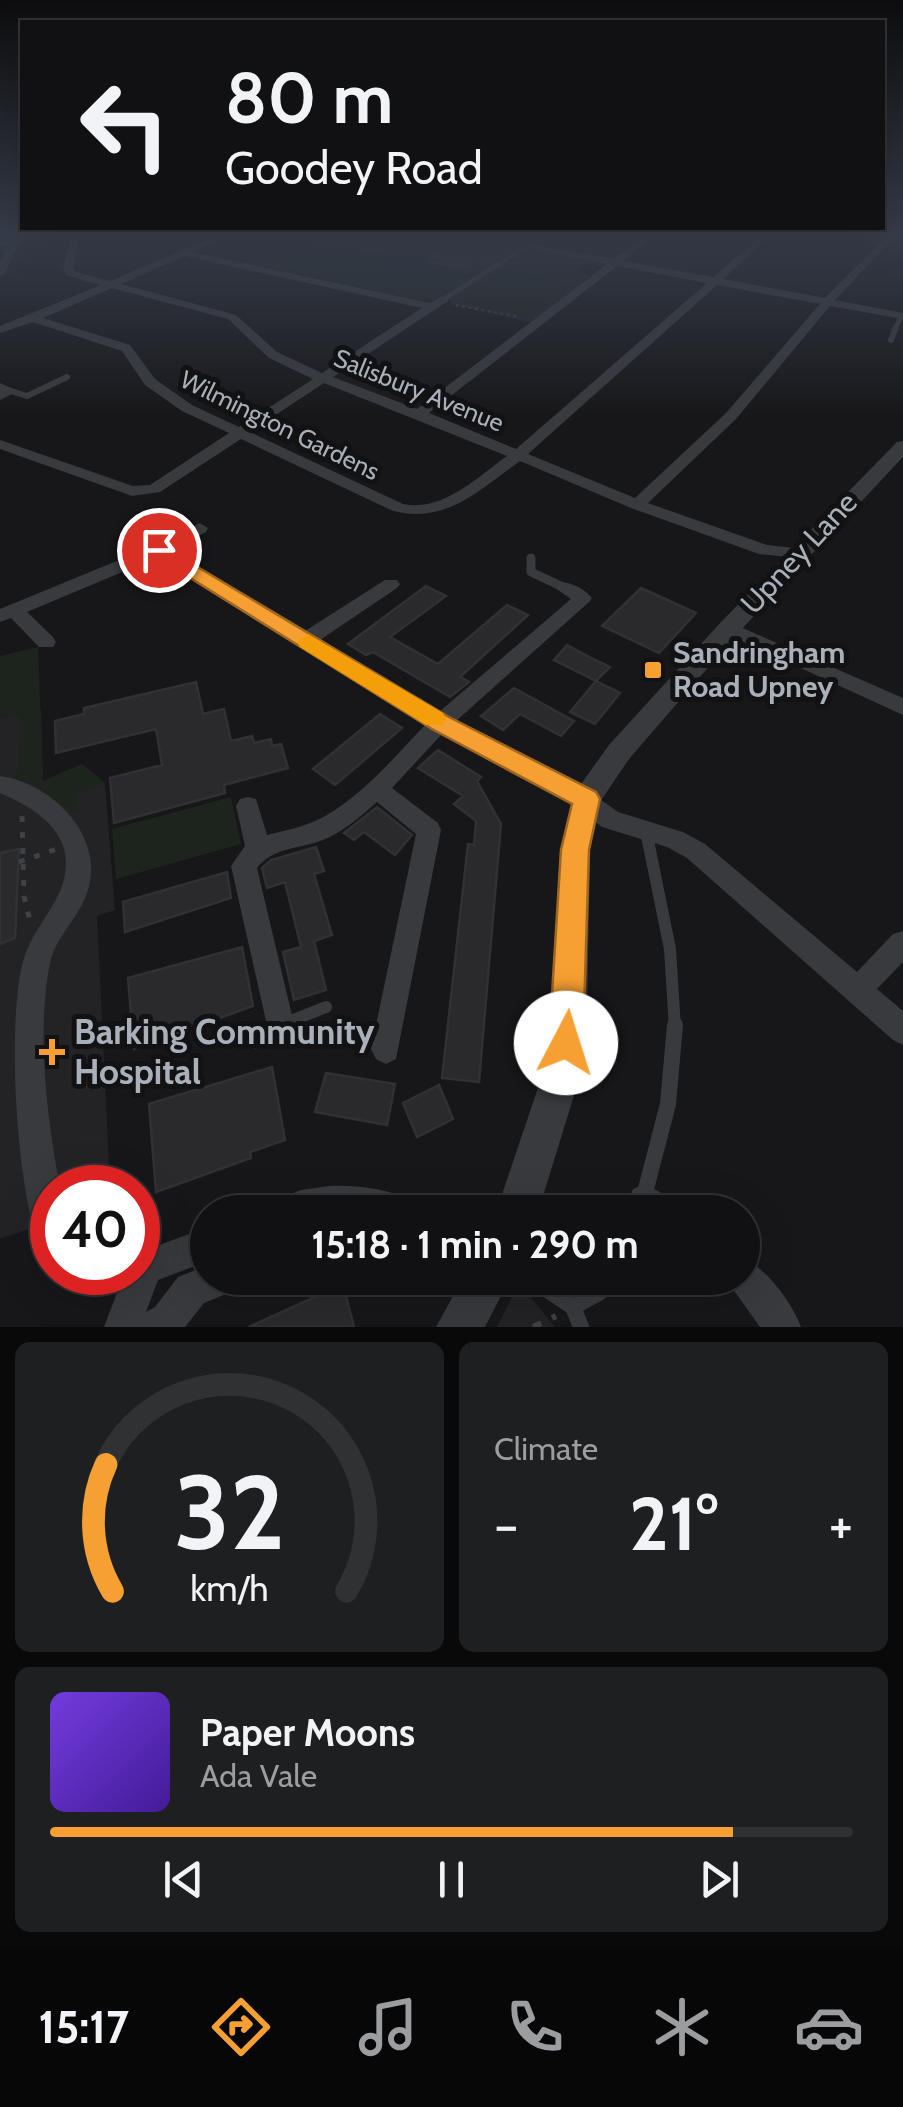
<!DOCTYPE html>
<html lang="en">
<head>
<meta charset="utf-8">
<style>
  :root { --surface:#111113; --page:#1e1f21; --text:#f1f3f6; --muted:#9c9da0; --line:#303133; --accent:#f69f32 }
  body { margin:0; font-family:Cabin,sans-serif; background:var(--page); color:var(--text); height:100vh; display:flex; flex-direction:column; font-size:38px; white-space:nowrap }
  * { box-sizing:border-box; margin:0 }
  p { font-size:32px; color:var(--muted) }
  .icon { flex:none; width:55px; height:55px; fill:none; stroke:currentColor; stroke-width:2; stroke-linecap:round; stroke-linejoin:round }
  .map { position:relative; height:1327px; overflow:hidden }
  .panel { display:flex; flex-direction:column; gap:15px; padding:15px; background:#09090a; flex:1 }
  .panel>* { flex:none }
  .guide { position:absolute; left:20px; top:20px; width:865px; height:210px; border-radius:0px; box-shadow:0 10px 40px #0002,0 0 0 2px var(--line); background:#111113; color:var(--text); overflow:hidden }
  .speed { position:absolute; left:30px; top:1165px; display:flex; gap:20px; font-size:50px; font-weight:700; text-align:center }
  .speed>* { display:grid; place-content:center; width:130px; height:130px; border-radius:50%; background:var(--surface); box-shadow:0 10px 40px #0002,0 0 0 2px var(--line); line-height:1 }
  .speed .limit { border:15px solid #d22; background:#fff; color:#111 }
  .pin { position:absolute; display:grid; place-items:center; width:85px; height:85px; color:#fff; margin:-42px; border:5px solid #fff; border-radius:50%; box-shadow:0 2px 10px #0007 }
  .me { position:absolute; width:110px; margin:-55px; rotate:5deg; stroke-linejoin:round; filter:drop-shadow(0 0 8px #0008) }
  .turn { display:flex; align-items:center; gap:35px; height:210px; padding:0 40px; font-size:45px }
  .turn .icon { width:130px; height:130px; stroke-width:2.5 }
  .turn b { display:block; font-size:70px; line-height:85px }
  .big { font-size:75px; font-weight:700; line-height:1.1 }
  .panel .card { flex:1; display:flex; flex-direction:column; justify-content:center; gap:15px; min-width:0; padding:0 35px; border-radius:15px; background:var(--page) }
  .panel .dial { align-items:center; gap:0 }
  .dial svg { height:260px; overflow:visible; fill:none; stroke:var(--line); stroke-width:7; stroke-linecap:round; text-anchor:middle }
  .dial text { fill:var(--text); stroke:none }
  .song { display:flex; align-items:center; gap:30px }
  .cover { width:120px; height:120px; border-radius:15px; background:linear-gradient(135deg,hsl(260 70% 55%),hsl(260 70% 35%)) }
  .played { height:10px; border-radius:5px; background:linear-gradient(90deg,var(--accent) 85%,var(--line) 85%) }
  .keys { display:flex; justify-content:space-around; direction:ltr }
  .heat { display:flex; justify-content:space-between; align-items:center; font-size:55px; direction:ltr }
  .panel .tiles { flex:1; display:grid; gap:15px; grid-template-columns:1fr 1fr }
  .card:last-child { grid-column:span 2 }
  .trip { position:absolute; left:190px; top:1195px; width:570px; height:100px; border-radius:50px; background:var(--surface); box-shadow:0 10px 40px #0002,0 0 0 2px var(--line); font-weight:700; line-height:100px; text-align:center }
  .menu { display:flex; height:160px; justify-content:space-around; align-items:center; background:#070708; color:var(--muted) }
  .menu .icon { width:70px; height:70px }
  .menu .current { color:var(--accent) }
  .menu b { font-size:45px; color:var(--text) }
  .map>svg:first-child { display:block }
</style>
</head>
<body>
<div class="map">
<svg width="903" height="1327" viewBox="0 0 903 1327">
  <rect width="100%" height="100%" fill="#171719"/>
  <!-- built -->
  <path fill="#232326" d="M238,234H535L518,246L590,259L576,272L590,275L533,323L449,304L453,301L439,298L429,301L198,251Z
    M41,710L43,781L82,764L105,783L115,910L97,916L110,1187L52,1188V1221L0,1239V718Z
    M519,1283L555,1327H497Z"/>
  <!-- green -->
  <path fill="#1d241d" d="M238,234H271L476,273L437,299L420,301L198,251Z
    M503,270L572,284L528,318L455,302Z
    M38,647L43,781L82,764L105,783L74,795L79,812L70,811L36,785L11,778L19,770L20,715L0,718V656Z
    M231,797L241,844L116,879L112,829Z"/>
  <!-- building -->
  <path fill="#2a2a2d" stroke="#313135" stroke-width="2.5" d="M323,234H417L377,251L323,241Z
    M438,234H535L491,262L474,259L461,267L427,261L455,244L438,241Z
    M426,586L446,596L390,637L438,664L507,605L528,615L460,677L469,682L450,697L373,652L366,655L348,644Z
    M641,588L696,613L659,653L602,626Z
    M567,645L593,659L610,667L596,681L554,660Z
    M596,681L620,693L595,724L570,712Z
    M196,682L203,714L224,709L231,741L252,736L254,743L271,739L272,746L281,744L288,768L224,785L225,793L114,823L110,778L162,765L156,729L56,753L55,721L84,714V708Z
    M514,688L574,721L561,736L520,714L503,730L481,716Z
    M380,714L402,728L335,785L313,769Z
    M438,750L481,777L477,781L501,824L479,1082L442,1078L468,844L474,845L476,821L454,804L463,796L418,768Z
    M377,807L412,835L395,855L364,832L354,840L344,833Z
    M316,847L324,871L314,874L332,935L314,941L326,990L294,1000L283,952L301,947L285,882L267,888L262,868L271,860Z
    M19,849L15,938L0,944V853Z
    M227,872L231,898L125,932L123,902Z
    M242,947L253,1006L134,1049L128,978Z
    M272,1067L285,1140L250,1152L251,1158L156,1192L149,1104Z
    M326,1073L395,1084L387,1125L315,1112Z
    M439,1085L453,1119L417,1137L403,1103Z
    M343,1284L354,1327H249Z"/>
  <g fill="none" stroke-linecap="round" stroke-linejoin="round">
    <!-- path-far2 -->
    <path stroke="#3e4145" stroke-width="2.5" stroke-dasharray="2.5 4" stroke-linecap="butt" d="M456,305L520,317"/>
    <!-- path-far1 -->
    <path stroke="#3e4145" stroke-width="5" stroke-dasharray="6 10" stroke-linecap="butt" d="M22,816L24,896L31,925
      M19,862L57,849"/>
    <!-- path -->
    <path stroke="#3e4145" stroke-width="6" stroke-dasharray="9 12" stroke-linecap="butt" d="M138,1235L148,1238
      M533,1327L556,1316"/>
    <!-- service-far4 -->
    <path stroke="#383a3e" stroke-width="5" d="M0,243L14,242
      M444,299L527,246
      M895,330L901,316"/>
    <!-- service-far3 -->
    <path stroke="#383a3e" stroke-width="6" d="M891,340L896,327
      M11,391L27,396L67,377"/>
    <!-- service-far2 -->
    <path stroke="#383a3e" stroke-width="9" d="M531,558V572L563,587"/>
    <!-- service-far1 -->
    <path stroke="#383a3e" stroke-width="12" d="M646,831L670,949L675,1028
      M273,1028L326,1007"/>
    <!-- service -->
    <path stroke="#383a3e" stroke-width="16" d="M253,1041L277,1025
      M640,1212L668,1104L675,1025
      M530,1278L573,1307L599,1293L609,1278
      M573,1307L581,1327"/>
    <!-- minor -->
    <path fill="#383a3e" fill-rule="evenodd" d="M14,234H23L5,273L0,276V262Z
      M72,234H100L80,238L73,268L76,272L110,281L221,234H232L193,252L430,303L440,297H448V301L333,377L417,409L607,264L524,248L527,243L613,259L647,234H656L623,261L713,277L763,234H772L723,279L825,298L889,234H898L835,300L903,313V319L830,306L736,419L648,503L767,545L804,549L807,553L804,557L798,558L759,554L631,508L520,461C478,491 447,524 393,511L241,439L160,492L132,496L0,449V440L133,486L150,485L229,433L182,411L145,385L122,351L33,322L0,333V326L101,285L68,276L63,268ZM184,256L422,308L322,373L277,352L236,315L121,284ZM617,266L707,283L516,449L429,413ZM717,285L820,304L726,413L635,498L528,454ZM112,288L228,319L269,358L313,379L239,427L192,405L155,379L130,345L43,318ZM324,383L507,456C476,478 443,512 403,504L250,432Z
      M0,383L18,391L0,400Z
      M200,523L208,528L206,532L171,550L305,631L385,580H397L400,584L397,588L320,640L439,712L571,599L554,587L557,583C569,580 585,589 592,598L589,602L455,722L511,752L569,777L618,812L683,832L705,844L857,972L893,934L903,931V962L877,989L903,1011V1045L893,1040L687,858L667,847L602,827L553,789L495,764L442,734L392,788L438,823L441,830L396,1059L386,1064L376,1059L371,1049L416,834L377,802C360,817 344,831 323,840C300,849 273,847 257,868L294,1024L289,1034L279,1038L269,1034L231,866L245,846L236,806L240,799L248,797L256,799L267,835C282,831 299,828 313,822C358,802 392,759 426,724L158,557L27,612L53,637L56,642L53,647H39L11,618L0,622V609L153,546Z
      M729,622L903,698V715L722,632L719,628Z
      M0,776C51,783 105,835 88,890C81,913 64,929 54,950C49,962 48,975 46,988C39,1053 48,1123 60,1188H52V1252L40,1247C16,1190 6,1017 24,958C36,920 72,896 65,853C59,822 27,805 0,793Z
      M645,1184L674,1200L679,1212H633L628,1201L633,1189Z
      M329,1186C358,1185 386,1189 412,1200L417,1212H270L275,1200L301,1190Z
      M208,1227V1261L158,1280L146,1312L155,1307L178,1277L208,1265V1278H238L233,1291L204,1303L185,1327H104L123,1277L121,1272H138V1253Z
      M742,1258C766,1267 792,1303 801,1327H760L725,1278H742Z"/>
    <!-- tertiary -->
    <path fill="#383a3e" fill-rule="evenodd" d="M903,441V457L737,634L629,759L600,802L590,850L587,1013L581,1073L538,1212H496L543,1073L551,1013L560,850L576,791L609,745L721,622L897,442Z
      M463,1278H510L485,1327H436Z"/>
  </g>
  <!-- sky -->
  <linearGradient id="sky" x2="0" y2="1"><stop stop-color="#0d0d0e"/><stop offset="0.56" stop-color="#363c49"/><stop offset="1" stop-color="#363c49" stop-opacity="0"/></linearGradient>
  <rect width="903" height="419" fill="url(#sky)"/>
  <!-- route -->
  <path fill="#f69f32" stroke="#a06720" stroke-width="2.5" d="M159,544L449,717L596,792L600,799L589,850L583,1043L578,1055L566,1060L554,1055L549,1043L561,850L572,804L432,729L152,554V546Z"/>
  <!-- slow -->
  <path fill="#f59e0b" d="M308,634L443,713L446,719L443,725H426L300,647L297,642Z"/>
  <!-- markers -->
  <g fill="#f69f32" stroke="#121214" stroke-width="4">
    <rect x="643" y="660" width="20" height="20" rx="5"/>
    <path d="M47 1037h10v10h10v10h-10v10h-10v-10h-10v-10h10z"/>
  </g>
  <g text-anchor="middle" stroke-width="10" stroke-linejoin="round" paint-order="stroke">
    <!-- far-street labels -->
    <g font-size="25" fill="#a9b0b9" stroke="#121214">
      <text transform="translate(419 390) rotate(22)" y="9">Salisbury Avenue</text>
      <text transform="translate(280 425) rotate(26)" y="9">Wilmington Gardens</text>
    </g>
    <!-- street labels -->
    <g font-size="30" fill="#a9b0b9" stroke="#121214">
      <text transform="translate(799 553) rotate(-47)" y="10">Upney Lane</text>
    </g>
    <!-- poi labels -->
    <g font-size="30" font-weight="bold" fill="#a9b0b9" stroke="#121214" text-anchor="start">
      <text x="673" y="663">Sandringham<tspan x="673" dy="34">Road Upney</tspan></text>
    </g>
    <!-- near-poi labels -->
    <g font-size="35" font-weight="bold" fill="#a9b0b9" stroke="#121214" text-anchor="start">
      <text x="74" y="1044">Barking Community<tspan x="74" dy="40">Hospital</tspan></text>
    </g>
  </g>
</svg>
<div class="speed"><div class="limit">40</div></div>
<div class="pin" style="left:159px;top:550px;background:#d93025"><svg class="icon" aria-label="arrive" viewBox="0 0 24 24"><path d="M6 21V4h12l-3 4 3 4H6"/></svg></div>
<svg class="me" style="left:566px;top:1043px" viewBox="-20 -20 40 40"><circle r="19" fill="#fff"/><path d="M0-13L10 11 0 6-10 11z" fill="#f69f32"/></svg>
<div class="trip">15:18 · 1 min · 290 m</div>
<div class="guide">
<div class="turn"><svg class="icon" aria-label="left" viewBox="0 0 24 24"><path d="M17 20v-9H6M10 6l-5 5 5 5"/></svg><div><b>80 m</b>Goodey Road</div></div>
</div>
</div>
<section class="panel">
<div class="tiles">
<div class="card dial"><svg viewBox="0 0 100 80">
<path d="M14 69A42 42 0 1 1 86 69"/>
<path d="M14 69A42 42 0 0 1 12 30" stroke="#f69f32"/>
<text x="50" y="56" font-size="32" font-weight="700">32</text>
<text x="50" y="72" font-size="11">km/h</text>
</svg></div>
<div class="card"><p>Climate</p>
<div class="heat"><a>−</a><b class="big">21°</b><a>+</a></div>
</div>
<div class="card">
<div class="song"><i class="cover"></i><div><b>Paper Moons</b><p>Ada Vale</p></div></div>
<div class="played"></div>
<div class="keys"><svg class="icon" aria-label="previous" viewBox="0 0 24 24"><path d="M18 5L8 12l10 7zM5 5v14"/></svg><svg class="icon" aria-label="pause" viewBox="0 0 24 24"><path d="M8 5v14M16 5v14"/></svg><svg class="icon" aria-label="next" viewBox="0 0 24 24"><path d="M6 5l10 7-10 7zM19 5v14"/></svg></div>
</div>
</div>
</section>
<nav class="menu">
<b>15:17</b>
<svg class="icon current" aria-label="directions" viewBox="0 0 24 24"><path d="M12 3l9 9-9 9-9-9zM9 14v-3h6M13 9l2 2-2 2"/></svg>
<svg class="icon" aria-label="music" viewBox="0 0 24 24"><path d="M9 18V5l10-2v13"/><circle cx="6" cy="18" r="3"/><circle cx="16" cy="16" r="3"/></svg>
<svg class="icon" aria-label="phone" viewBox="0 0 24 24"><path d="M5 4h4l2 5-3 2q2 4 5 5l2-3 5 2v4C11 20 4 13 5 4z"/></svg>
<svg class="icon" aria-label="climate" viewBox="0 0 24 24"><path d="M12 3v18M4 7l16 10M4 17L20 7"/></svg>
<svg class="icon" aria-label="car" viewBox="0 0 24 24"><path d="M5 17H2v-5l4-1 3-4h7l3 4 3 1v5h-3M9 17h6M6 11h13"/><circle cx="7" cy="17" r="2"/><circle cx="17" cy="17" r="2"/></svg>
</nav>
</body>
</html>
